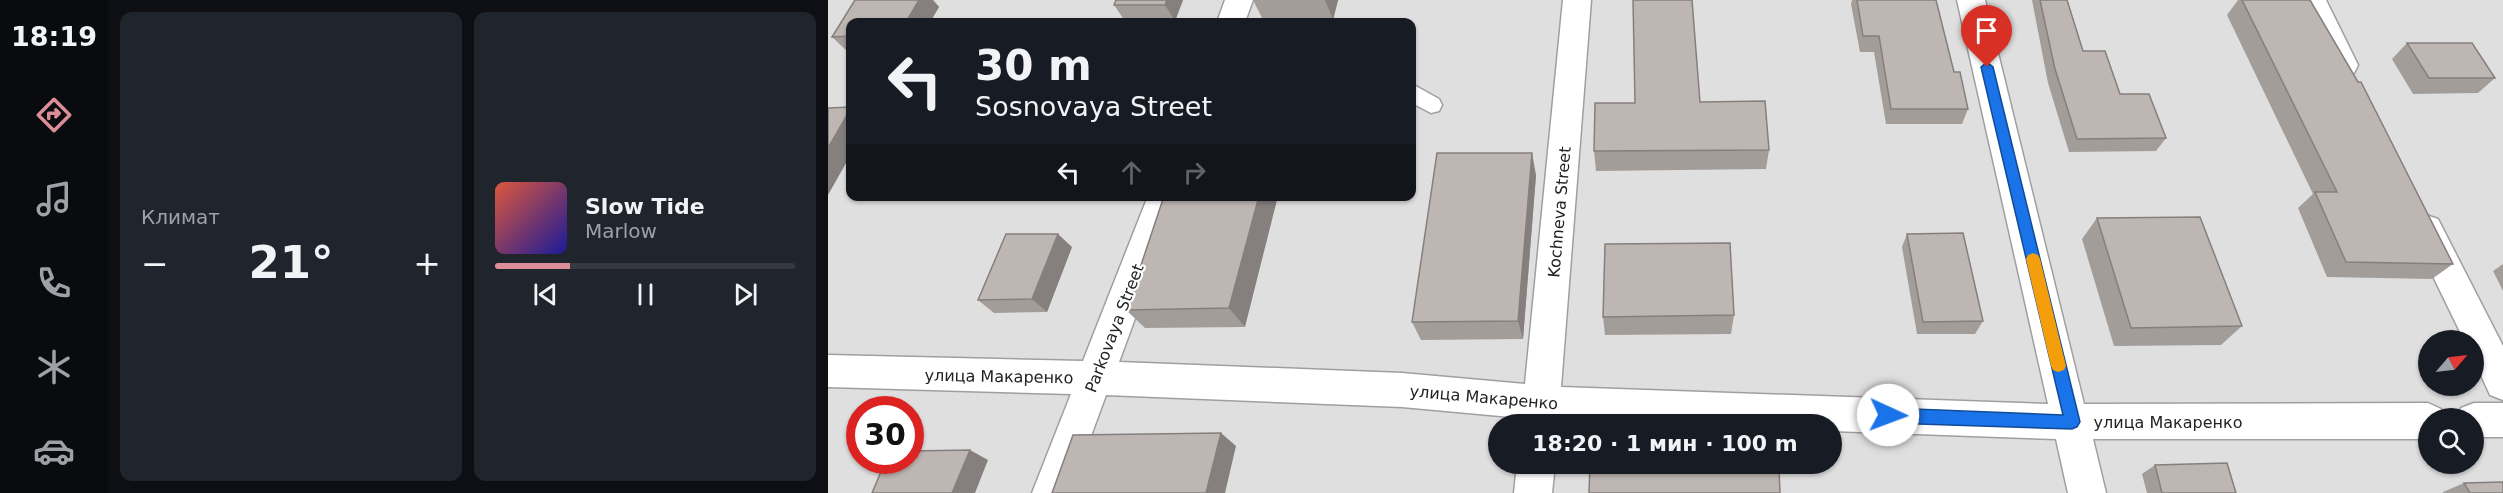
<!DOCTYPE html>
<html lang="ru">
<head>
<meta charset="utf-8">
<style>
  :root { --surface:#171b24; --page:#20242c; --text:#f1f3f6; --muted:#9ea1a6; --line:#363941; --accent:#db8e98 }
  body { margin:0; font-family:"DejaVu Sans",sans-serif; background:var(--page); color:var(--text); height:100vh; display:flex; flex-direction:column; font-size:22px; white-space:nowrap }
  * { box-sizing:border-box; margin:0 }
  p { font-size:20px; color:var(--muted) }
  .icon { flex:none; width:33px; height:33px; fill:none; stroke:currentColor; stroke-width:2; stroke-linecap:round; stroke-linejoin:round }
  .map { position:relative; flex:1; overflow:hidden }
  .drawer { display:flex; flex-direction:column; gap:12px; padding:12px; background:#0d0f14; width:720px }
  .drawer>* { flex:none }
  .guide { position:absolute; left:18px; top:18px; width:570px; height:183px; border-radius:12px; box-shadow:0 2px 4px #0004; background:#171b24; color:var(--text); overflow:hidden }
  .needle { width:39px; rotate:62deg }
  .tools { position:absolute; left:1590px; top:330px; display:grid; gap:12px }
  .tools a { display:grid; place-items:center; width:66px; height:66px; border-radius:50%; background:var(--surface); box-shadow:0 2px 4px #0004; font-size:30px }
  .speed { position:absolute; left:18px; top:396px; display:flex; gap:12px; font-size:30px; font-weight:700; text-align:center }
  .speed>* { display:grid; place-content:center; width:78px; height:78px; border-radius:50%; background:var(--surface); box-shadow:0 2px 4px #0004; line-height:1 }
  .speed .limit { border:9px solid #d22; background:#fff; color:#111 }
  .pin { position:absolute; display:grid; place-items:center; width:51px; height:51px; color:#fff; margin:-62px -26px; border-radius:50% 50% 50% 0; rotate:-45deg; box-shadow:0 0 6px #0007 }
  .pin .icon { rotate:45deg }
  .me { position:absolute; width:66px; margin:-33px; rotate:92deg; stroke-linejoin:round; filter:drop-shadow(0 0 4px #0008) }
  .turn { display:flex; align-items:center; gap:21px; height:126px; padding:0 30px; font-size:27px }
  .turn .icon { width:78px; height:78px; stroke-width:2.5 }
  .turn b { display:block; font-size:42px; line-height:51px }
  .lanes { display:flex; align-items:center; height:57px; padding:0 30px; background:#0003; justify-content:center; gap:30px; direction:ltr }
  .lanes .off { opacity:.35 }
  .big { font-size:45px; font-weight:700; line-height:1.1 }
  .drawer .tile { flex:1; display:flex; flex-direction:column; justify-content:center; gap:9px; min-width:0; padding:0 21px; border-radius:12px; background:var(--page) }
  .song { display:flex; align-items:center; gap:18px }
  .cover { width:72px; height:72px; border-radius:9px; background:linear-gradient(135deg,hsl(10 70% 55%),hsl(240 70% 35%)) }
  .played { height:6px; border-radius:3px; background:linear-gradient(90deg,var(--accent) 25%,var(--line) 25%) }
  .keys { display:flex; justify-content:space-around; direction:ltr }
  .heat { display:flex; justify-content:space-between; align-items:center; font-size:33px; direction:ltr }
  .drawer .tiles { flex:1; display:grid; gap:12px; grid-template-columns:repeat(2,1fr) }
  .trip { position:absolute; left:660px; top:414px; width:354px; height:60px; border-radius:30px; background:var(--surface); box-shadow:0 2px 4px #0004; font-weight:700; line-height:60px; text-align:center }
  main { display:flex; flex:1; min-height:0 }
  .menu { display:flex; flex-direction:column; width:108px; justify-content:space-around; align-items:center; background:#090b0e; color:var(--muted) }
  .menu .icon { width:42px; height:42px }
  .menu .current { color:var(--accent) }
  .menu b { font-size:27px; color:var(--text) }
  .map>svg:first-child { display:block }
</style>
</head>
<body>
<main>
<nav class="menu">
<b>18:19</b>
<svg class="icon current" aria-label="directions" viewBox="0 0 24 24"><path d="M12 3l9 9-9 9-9-9zM9 14v-3h6M13 9l2 2-2 2"/></svg>
<svg class="icon" aria-label="music" viewBox="0 0 24 24"><path d="M9 18V5l10-2v13"/><circle cx="6" cy="18" r="3"/><circle cx="16" cy="16" r="3"/></svg>
<svg class="icon" aria-label="phone" viewBox="0 0 24 24"><path d="M5 4h4l2 5-3 2q2 4 5 5l2-3 5 2v4C11 20 4 13 5 4z"/></svg>
<svg class="icon" aria-label="climate" viewBox="0 0 24 24"><path d="M12 3v18M4 7l16 10M4 17L20 7"/></svg>
<svg class="icon" aria-label="car" viewBox="0 0 24 24"><path d="M5 17H2v-5l4-1 3-4h7l3 4 3 1v5h-3M9 17h6M6 11h13"/><circle cx="7" cy="17" r="2"/><circle cx="17" cy="17" r="2"/></svg>
</nav>
<section class="drawer">
<div class="tiles">
<div class="tile"><p>Климат</p>
<div class="heat"><a>−</a><b class="big">21°</b><a>+</a></div>
</div>
<div class="tile">
<div class="song"><i class="cover"></i><div><b>Slow Tide</b><p>Marlow</p></div></div>
<div class="played"></div>
<div class="keys"><svg class="icon" aria-label="previous" viewBox="0 0 24 24"><path d="M18 5L8 12l10 7zM5 5v14"/></svg><svg class="icon" aria-label="pause" viewBox="0 0 24 24"><path d="M8 5v14M16 5v14"/></svg><svg class="icon" aria-label="next" viewBox="0 0 24 24"><path d="M6 5l10 7-10 7zM19 5v14"/></svg></div>
</div>
</div>
</section>
<div class="map">
<svg width="1675" height="493" viewBox="0 0 1675 493">
  <rect width="100%" height="100%" fill="#f1eee9"/>
  <!-- residential -->
  <path fill="#e0dfdf" fill-rule="evenodd" d="M0,0H1675V493H0ZM22,22H584V196H22ZM1600,340H1646V386H1600ZM32,410H82V460H32ZM1600,418H1646V464H1600ZM670,424H1004V464H670Z"/>
  <g fill="none" stroke-linecap="round" stroke-linejoin="round">
    <defs>
      <path id="lane" d="M584,84L611,99L614,105L611,111L603,113L584,103Z"/>
      <path id="street" d="M397,0H425L417,22H389Z
        M735,0H763L733,387L1220,404L1129,0H1157L1256,404L1600,403L1613,409L1617,418H1600V439H1265L1278,493H1240L1228,439L1004,431V424H833L731,421L730,424H694V418L574,407L278,395L242,493H204L243,394L0,387V355L255,361L320,196H352L291,362L574,373L697,384Z
        M1470,0H1498L1530,65L1526,73L1516,76L1506,73Z
        M1598,215L1610,219L1675,346V400L1662,395L1646,360V340H1636L1582,229L1586,219Z
        M1646,403H1675V437H1646V418H1628L1633,408Z
        M689,464H727L724,493H686Z"/>
    </defs>
    <!-- lane casing -->
    <use href="#lane" stroke="#9f9f9f" stroke-width="3"/>
    <!-- street casing -->
    <use href="#street" stroke="#9f9f9f" stroke-width="3"/>
    <!-- lane -->
    <use href="#lane" fill="#fff" fill-rule="evenodd"/>
    <!-- street -->
    <use href="#street" fill="#fff" fill-rule="evenodd"/>
  </g>
  <!-- wall -->
  <path fill="#a39d99" d="M27,0H105L111,7L102,22H22V52H20L4,37Z
    M288,0H355L347,21H297L286,5Z
    M425,0H510L505,20H435Z
    M1024,0H1108L1126,72L1140,109L1134,124H1058L1046,52H1032L1023,4Z
    M1204,0H1239L1255,51L1292,94L1338,138L1328,151L1241,152L1220,83Z
    M1410,0H1482L1625,264L1604,279L1499,277L1470,208L1485,194L1399,15Z
    M1579,43L1667,78L1650,93L1585,94L1564,59Z
    M872,102L941,150L938,169L768,171L766,151Z
    M708,175L695,339L593,340L584,322Z
    M336,196L417,327L317,328L298,310Z
    M1269,218L1414,326L1393,345L1286,346L1254,239Z
    M1079,234L1155,321L1147,334H1089L1074,247Z
    M244,247L219,312L166,313L150,300Z
    M1675,264V291L1665,271Z
    M906,315L903,334L777,335L775,317Z
    M1327,465L1408,493H1319L1314,474Z
    M1636,483L1675,493H1615V492Z"/>
  <!-- shaded-wall -->
  <path fill="#857f7d" d="M91,0H105L111,7L102,22H78Z
    M339,0H355L347,21L337,5Z
    M497,0H510L505,20Z
    M22,110V156L0,195V148Z
    M704,153L708,175L695,339L690,321Z
    M431,196H450L417,327L401,308Z
    M230,234L244,247L219,312L204,299Z
    M393,433L408,446L397,493H378Z
    M142,450L160,460L147,493H124Z"/>
  <!-- building -->
  <path fill="#beb6b2" stroke="#857f7d" stroke-width="1.5" d="M27,0H91L78,22H22V36L4,37Z
    M288,0H339L337,5H286Z
    M805,0H864L872,102L937,101L941,150L766,151L767,103H807Z
    M1029,0H1108L1126,72H1132L1140,109H1063L1051,36H1035Z
    M1212,0H1239L1255,51H1277L1292,94H1321L1338,138L1249,139L1227,69Z
    M1414,0H1482L1530,82H1533L1625,264L1518,262L1487,192H1509Z
    M1579,43H1644L1667,78H1601Z
    M22,107V110L0,148V108Z
    M609,153H704L690,321L584,322Z
    M336,196H431L401,308L298,310Z
    M1372,217L1414,326L1303,328L1269,218Z
    M1135,233L1155,321L1095,322L1079,234Z
    M178,234H230L204,299L150,300Z
    M902,243L906,315L775,317L777,244Z
    M393,433L378,493H224L245,435Z
    M142,450L124,493H44L58,460H82V451Z
    M1399,463L1408,493H1334L1327,465Z
    M762,464H857V466L951,468L952,493H761Z
    M1675,482V493H1642L1636,483Z"/>
  <!-- route -->
  <path fill="#1a73e8" stroke="#114b97" stroke-width="1.5" d="M1159,62L1165,67L1252,422L1249,427L1244,429L1060,423L1054,420L1052,415L1054,410L1060,408L1235,415L1153,67Z"/>
  <!-- slow -->
  <path fill="#f59e0b" d="M1205,253L1210,255L1212,259L1238,366L1236,370L1230,372L1225,370L1223,366L1198,259L1200,255Z"/>
  <g text-anchor="middle" stroke-width="4.5" stroke-linejoin="round" paint-order="stroke">
    <!-- street labels -->
    <g font-size="16" fill="#222" stroke="#fff">
      <text transform="translate(731 212) rotate(-85)" y="6">Kochneva Street</text>
      <text transform="translate(286 328) rotate(-69)" y="6">Parkovaya Street</text>
      <text transform="translate(171 376) rotate(1)" y="6">улица Макаренко</text>
      <text transform="translate(656 397) rotate(5)" y="6">улица Макаренко</text>
      <text x="1340" y="428">улица Макаренко</text>
    </g>
  </g>
</svg>
<div class="tools">
<a><svg class="needle" viewBox="-14 -14 28 28"><path d="M0-13l5 13h-10z" fill="#e53935"/><path d="M0 13l5-13h-10z" fill="#9ea1a6"/></svg></a>
<a><svg class="icon" aria-label="search" viewBox="0 0 24 24"><circle cx="10" cy="10" r="6"/><path d="M15 15l6 6"/></svg></a>
</div>
<div class="speed"><div class="limit">30</div></div>
<div class="pin" style="left:1159px;top:67px;background:#d93025"><svg class="icon" aria-label="arrive" viewBox="0 0 24 24"><path d="M6 21V4h12l-3 4 3 4H6"/></svg></div>
<svg class="me" style="left:1060px;top:415px" viewBox="-20 -20 40 40"><circle r="19" fill="#fff"/><path d="M0-13L10 11 0 6-10 11z" fill="#1a73e8"/></svg>
<div class="trip">18:20 · 1 мин · 100 m</div>
<div class="guide">
<div class="turn"><svg class="icon" aria-label="left" viewBox="0 0 24 24"><path d="M17 20v-9H6M10 6l-5 5 5 5"/></svg><div><b>30 m</b>Sosnovaya Street</div></div>
<div class="lanes"><svg class="icon" aria-label="left" viewBox="0 0 24 24"><path d="M17 20v-9H6M10 6l-5 5 5 5"/></svg><svg class="icon off" aria-label="ahead" viewBox="0 0 24 24"><path d="M12 20V5M6 11l6-6 6 6"/></svg><svg class="icon off" aria-label="right" viewBox="0 0 24 24"><path d="M7 20v-9h11M14 6l5 5-5 5"/></svg></div>
</div>
</div>
</main>
</body>
</html>
